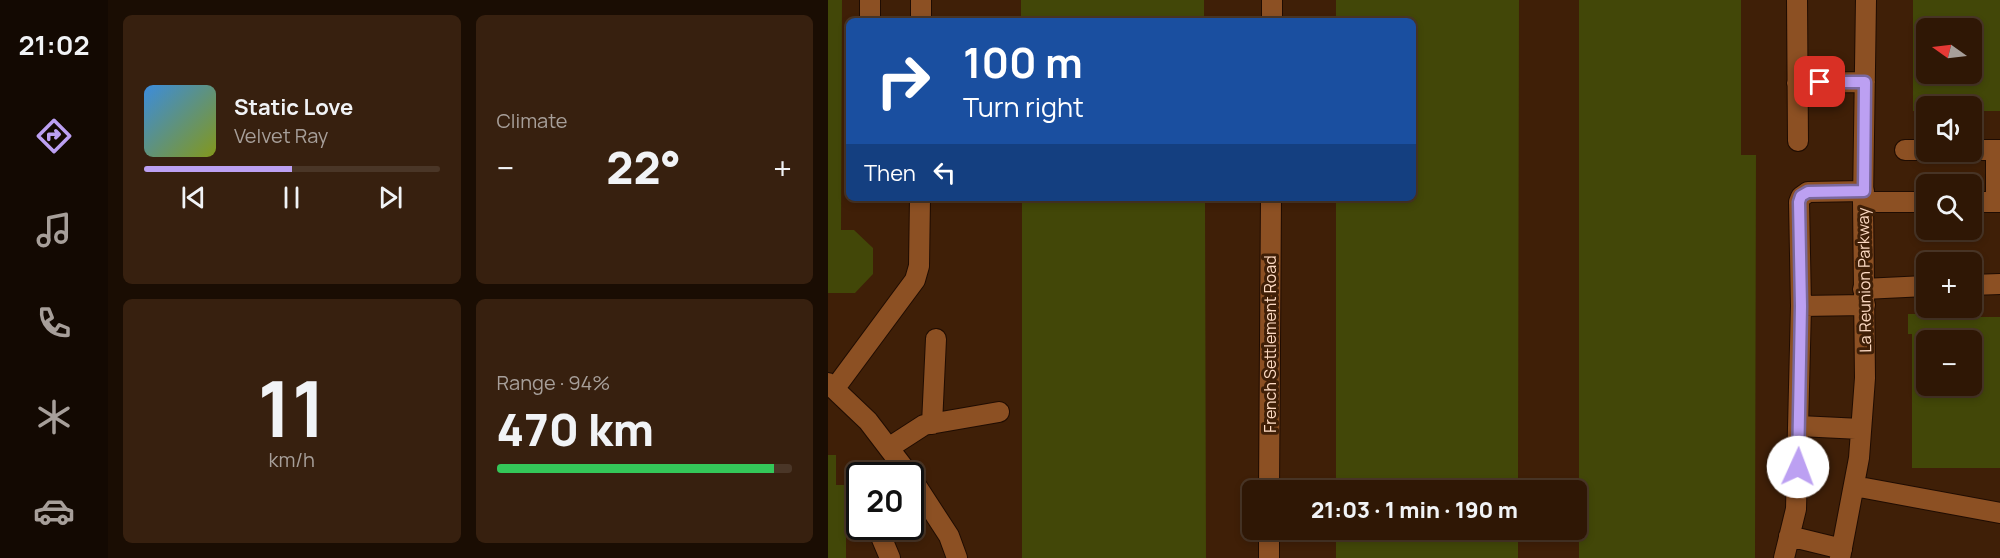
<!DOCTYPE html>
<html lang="en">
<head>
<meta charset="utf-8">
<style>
  :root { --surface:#2f1705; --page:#37200f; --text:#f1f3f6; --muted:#a79f9a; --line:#4a3627; --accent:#bca0f2 }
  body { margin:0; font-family:Manrope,sans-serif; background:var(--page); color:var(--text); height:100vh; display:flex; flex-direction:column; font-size:22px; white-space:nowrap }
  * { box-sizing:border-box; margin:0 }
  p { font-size:20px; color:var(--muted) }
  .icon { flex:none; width:33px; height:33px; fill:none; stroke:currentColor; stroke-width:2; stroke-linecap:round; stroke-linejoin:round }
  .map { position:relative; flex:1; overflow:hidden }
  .side { display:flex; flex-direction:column; gap:15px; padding:15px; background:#1a0d03; width:720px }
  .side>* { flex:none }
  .guide { position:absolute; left:18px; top:18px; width:570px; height:183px; border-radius:9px; box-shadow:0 3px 9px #0003,0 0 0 2px var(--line); background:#1a4fa0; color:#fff; overflow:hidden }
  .needle { width:39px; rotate:284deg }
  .buttons { position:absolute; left:1088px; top:18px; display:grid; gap:12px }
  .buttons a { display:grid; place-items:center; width:66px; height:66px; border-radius:9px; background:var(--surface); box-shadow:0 3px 9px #0003,0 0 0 2px var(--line); font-size:30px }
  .speed { position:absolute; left:18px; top:462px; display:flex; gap:12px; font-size:30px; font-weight:700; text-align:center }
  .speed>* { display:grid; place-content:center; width:78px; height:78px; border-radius:50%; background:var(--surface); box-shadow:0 3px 9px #0003,0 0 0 2px var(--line); line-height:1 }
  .speed .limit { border:3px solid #111; border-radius:9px; background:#fff; color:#111 }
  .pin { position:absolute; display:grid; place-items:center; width:51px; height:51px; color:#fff; margin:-26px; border-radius:12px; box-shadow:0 3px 9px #0006 }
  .me { position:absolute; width:66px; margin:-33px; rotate:2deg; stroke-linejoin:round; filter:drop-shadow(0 0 4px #0008) }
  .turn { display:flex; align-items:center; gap:21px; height:126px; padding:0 18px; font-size:27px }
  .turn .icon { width:78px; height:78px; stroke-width:2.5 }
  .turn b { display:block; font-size:42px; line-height:51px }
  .then { display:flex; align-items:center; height:57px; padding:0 18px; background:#0003; gap:12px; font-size:22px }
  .big { font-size:45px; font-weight:800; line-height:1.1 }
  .side .widget { flex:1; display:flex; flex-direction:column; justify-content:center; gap:9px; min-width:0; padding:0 21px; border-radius:9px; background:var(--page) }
  .side .dial { align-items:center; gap:0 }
  .dial b { font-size:78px; line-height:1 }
  .song { display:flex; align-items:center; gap:18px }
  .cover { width:72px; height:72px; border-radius:9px; background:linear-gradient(135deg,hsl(210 70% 55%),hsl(70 70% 35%)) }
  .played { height:6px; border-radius:3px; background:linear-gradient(90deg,var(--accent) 50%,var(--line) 50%) }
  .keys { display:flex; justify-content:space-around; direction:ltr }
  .heat { display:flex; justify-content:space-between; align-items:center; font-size:33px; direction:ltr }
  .charge { height:9px; border-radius:4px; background:linear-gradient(90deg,#34c759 94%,var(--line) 0) }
  .side .tiles { flex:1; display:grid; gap:15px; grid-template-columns:repeat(2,1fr) }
  .trip { position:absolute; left:414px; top:480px; width:345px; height:60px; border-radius:9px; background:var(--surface); box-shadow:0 3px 9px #0003,0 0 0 2px var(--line); font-weight:800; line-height:60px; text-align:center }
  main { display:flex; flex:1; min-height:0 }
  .tab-bar { display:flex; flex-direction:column; width:108px; justify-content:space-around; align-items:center; background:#130902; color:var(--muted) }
  .tab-bar .icon { width:42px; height:42px }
  .tab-bar .selected { color:var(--accent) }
  .tab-bar b { font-size:27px; color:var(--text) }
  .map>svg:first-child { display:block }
</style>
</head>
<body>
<main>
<nav class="tab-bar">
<b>21:02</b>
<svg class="icon selected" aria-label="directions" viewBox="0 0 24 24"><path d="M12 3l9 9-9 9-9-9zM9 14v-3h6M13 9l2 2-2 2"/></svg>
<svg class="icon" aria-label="music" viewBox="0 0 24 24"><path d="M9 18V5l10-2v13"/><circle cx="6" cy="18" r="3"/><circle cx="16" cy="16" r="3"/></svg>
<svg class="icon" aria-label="phone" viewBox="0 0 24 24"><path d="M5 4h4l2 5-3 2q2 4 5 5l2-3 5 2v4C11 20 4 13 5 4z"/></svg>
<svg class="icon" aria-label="climate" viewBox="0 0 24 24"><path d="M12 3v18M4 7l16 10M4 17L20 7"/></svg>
<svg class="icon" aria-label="car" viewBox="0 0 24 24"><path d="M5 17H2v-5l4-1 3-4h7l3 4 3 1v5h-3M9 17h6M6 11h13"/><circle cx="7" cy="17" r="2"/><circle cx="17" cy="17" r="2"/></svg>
</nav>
<section class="side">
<div class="tiles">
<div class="widget">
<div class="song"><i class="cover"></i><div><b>Static Love</b><p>Velvet Ray</p></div></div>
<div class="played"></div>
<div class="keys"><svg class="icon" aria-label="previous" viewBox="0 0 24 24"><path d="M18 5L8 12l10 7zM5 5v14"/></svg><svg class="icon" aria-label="pause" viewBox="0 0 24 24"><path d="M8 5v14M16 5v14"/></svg><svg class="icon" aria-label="next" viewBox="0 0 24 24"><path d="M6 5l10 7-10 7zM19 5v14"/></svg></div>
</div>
<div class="widget"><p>Climate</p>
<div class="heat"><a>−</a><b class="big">22°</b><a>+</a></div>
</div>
<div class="widget dial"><b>11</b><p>km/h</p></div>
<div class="widget"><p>Range · 94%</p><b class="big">470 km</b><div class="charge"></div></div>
</div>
</section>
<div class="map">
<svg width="1172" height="558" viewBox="0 0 1172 558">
  <rect width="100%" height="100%" fill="#3f1f07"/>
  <!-- building -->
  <path fill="#424708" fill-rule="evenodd" d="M0,0H14L13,230H26L45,248V274L27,293H0Z
    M193,0H376V21H193Z
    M508,0H691L690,490H508V198H585V21H508Z
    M751,0H913V155H928L927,558H751Z
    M1085,0H1172V111H1143V106H1098V111H1085ZM1098,28H1143V74H1098Z
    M194,198H377L378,558H194Z
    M1080,314H1100V317H1172V468H1084V334H1080ZM1098,340H1143V386H1098Z
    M0,455H8V485H21V496H32V522H18V558H0Z
    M508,530H690V558H508Z"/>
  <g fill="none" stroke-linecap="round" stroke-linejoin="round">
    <defs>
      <path id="minor" d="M969,0L970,141
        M42,21V0
        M93,21V0
        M444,21V0
        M969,83L1037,82
        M1077,150H1098
        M1143,150H1172
        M1168,150V202
        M1035,202H1098
        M1143,202H1172
        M1143,285L1172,284
        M1035,289L1098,286
        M973,306L1037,305
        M0,383L40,421L82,476
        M7,388L87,280L91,266L92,198
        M104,424L108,339
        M971,426L1033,429
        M62,447L96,425L171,412
        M82,476L121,536L129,558
        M1026,486L1172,513
        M441,490L443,198
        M52,526L54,539L62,558
        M961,536L1014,549
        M441,558V530
        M956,558L968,509L973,306L971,202L973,197L980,192L1036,191
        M1012,558L1031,458L1037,378L1035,202L1038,0"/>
    </defs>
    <!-- minor casing -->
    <use href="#minor" stroke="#1f0c02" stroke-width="22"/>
    <!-- minor -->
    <use href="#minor" stroke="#8c5023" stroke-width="20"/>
  </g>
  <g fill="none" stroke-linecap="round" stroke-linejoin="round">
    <defs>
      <path id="route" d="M970,467L973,306L971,202L973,196L980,192L1036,191L1037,82H992"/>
    </defs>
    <!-- route casing -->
    <use href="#route" stroke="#7a689d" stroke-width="15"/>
    <!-- route -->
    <use href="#route" stroke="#bca0f2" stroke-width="10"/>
  </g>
  <g text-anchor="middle" stroke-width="6" stroke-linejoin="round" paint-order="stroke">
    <!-- street labels -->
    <g font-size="16" fill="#fddac3" stroke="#3f1f07">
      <text transform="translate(1036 280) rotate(-91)" y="6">La Reunion Parkway</text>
      <text transform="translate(442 344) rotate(-90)" y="6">French Settlement Road</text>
    </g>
  </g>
</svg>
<div class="buttons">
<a><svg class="needle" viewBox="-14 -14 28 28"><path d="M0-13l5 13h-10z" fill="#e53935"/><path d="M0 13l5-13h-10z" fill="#a79f9a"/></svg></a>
<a><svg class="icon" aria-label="sound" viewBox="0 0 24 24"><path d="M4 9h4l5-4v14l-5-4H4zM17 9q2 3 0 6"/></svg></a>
<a><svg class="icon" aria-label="search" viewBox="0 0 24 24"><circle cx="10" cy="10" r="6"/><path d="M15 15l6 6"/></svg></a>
<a>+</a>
<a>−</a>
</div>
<div class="speed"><div class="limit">20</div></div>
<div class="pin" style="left:992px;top:82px;background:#d93025"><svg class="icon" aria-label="arrive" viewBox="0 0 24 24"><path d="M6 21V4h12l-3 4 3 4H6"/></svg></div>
<svg class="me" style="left:970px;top:467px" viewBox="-20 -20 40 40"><circle r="19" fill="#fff"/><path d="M0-13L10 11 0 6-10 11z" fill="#bca0f2"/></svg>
<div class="trip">21:03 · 1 min · 190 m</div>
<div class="guide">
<div class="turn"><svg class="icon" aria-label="right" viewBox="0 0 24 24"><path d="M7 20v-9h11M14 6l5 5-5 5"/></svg><div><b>100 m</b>Turn right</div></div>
<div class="then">Then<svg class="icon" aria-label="left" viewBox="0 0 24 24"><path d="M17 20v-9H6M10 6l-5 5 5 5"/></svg></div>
</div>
</div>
</main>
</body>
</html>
